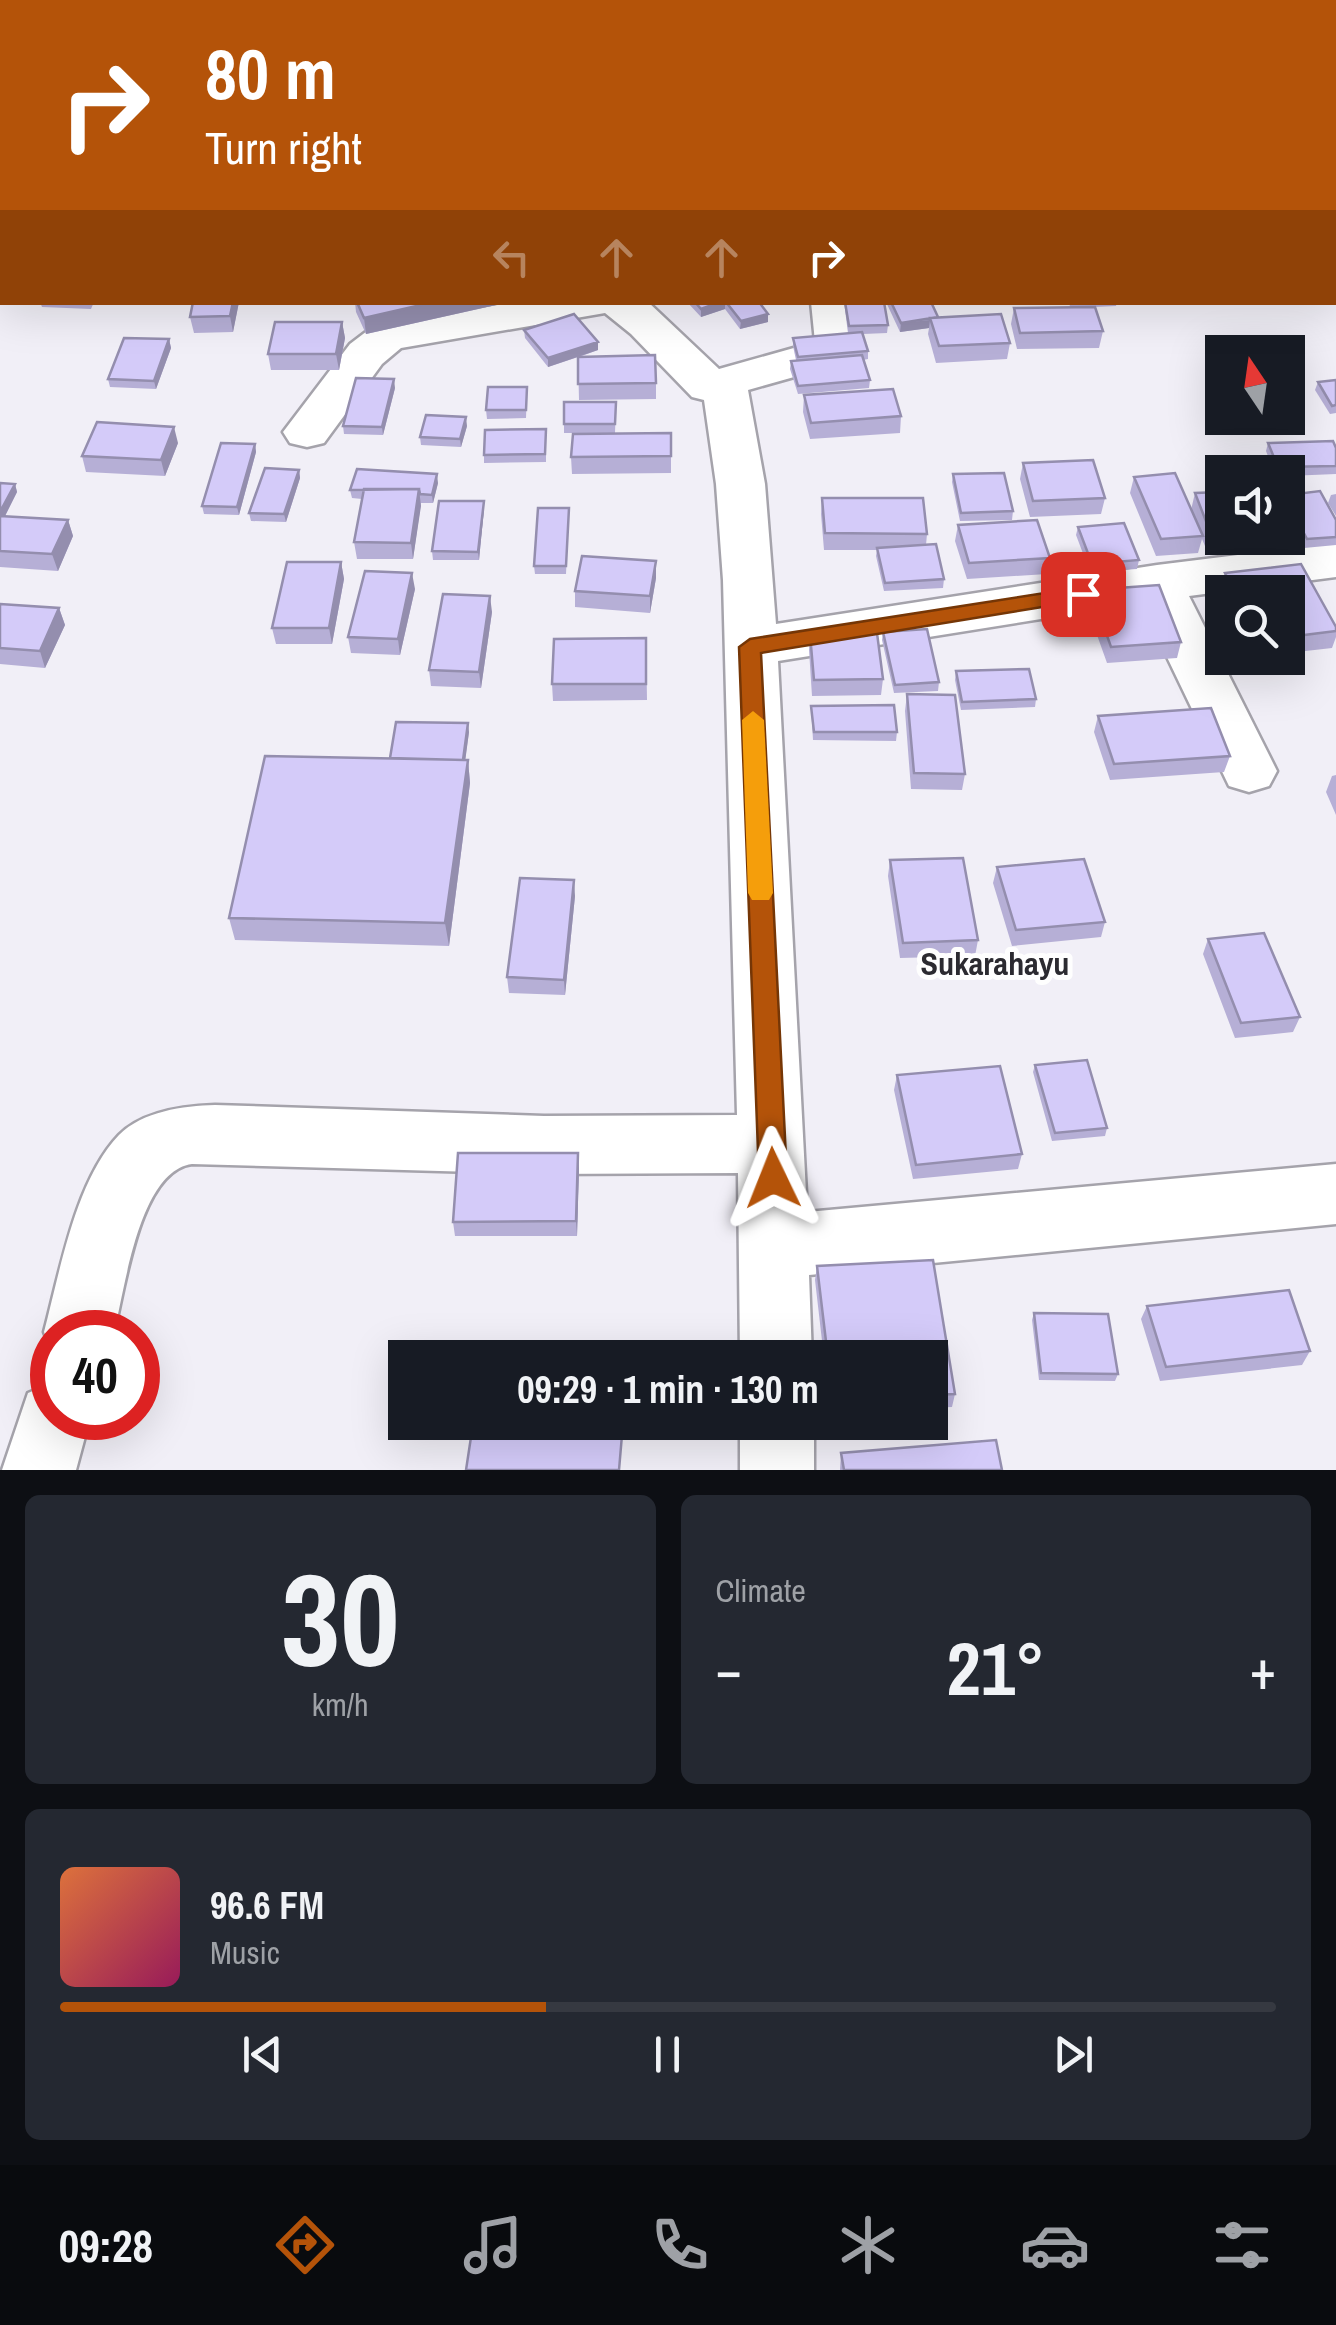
<!DOCTYPE html>
<html lang="en">
<head>
<meta charset="utf-8">
<style>
  :root { --surface:#171b24; --page:#242831; --text:#f1f3f6; --muted:#9ea1a6; --line:#363941; --accent:#b45309 }
  body { margin:0; font-family:"Archivo Narrow",sans-serif; background:var(--page); color:var(--text); height:100vh; display:flex; flex-direction:column; font-size:38px; white-space:nowrap }
  * { box-sizing:border-box; margin:0 }
  p { font-size:32px; color:var(--muted) }
  .icon { flex:none; width:55px; height:55px; fill:none; stroke:currentColor; stroke-width:2; stroke-linecap:round; stroke-linejoin:round }
  .map { position:relative; height:1470px; overflow:hidden }
  .sheet { display:flex; flex-direction:column; gap:25px; padding:25px; background:#0d0f14; flex:1 }
  .sheet>* { flex:none }
  .hud { position:absolute; left:0px; top:0px; width:1338px; height:305px; box-shadow:0 10px 40px #0002; background:#b45309; color:#fff; overflow:hidden }
  .needle { width:65px; rotate:347deg }
  .controls { position:absolute; left:1205px; top:335px; display:grid; gap:20px }
  .controls a { display:grid; place-items:center; width:100px; height:100px; border-radius:0px; background:var(--surface); box-shadow:0 10px 40px #0002; font-size:50px }
  .speed { position:absolute; left:30px; top:1310px; display:flex; gap:20px; font-size:50px; font-weight:700; text-align:center }
  .speed>* { display:grid; place-content:center; width:130px; height:130px; border-radius:50%; background:var(--surface); box-shadow:0 10px 40px #0002; line-height:1 }
  .speed .limit { border:15px solid #d22; background:#fff; color:#111 }
  .pin { position:absolute; display:grid; place-items:center; width:85px; height:85px; color:#fff; margin:-42px; border-radius:20px; box-shadow:0 5px 15px #0006 }
  .me { position:absolute; width:110px; margin:-55px; rotate:358deg; stroke-linejoin:round; filter:drop-shadow(0 0 8px #0008) }
  .turn { display:flex; align-items:center; gap:35px; height:210px; padding:0 40px; font-size:45px }
  .turn .icon { width:130px; height:130px; stroke-width:2.5 }
  .turn b { display:block; font-size:70px; line-height:85px }
  .lanes { display:flex; align-items:center; height:95px; padding:0 40px; background:#0003; justify-content:center; gap:50px; direction:ltr }
  .lanes .off { opacity:.35 }
  .big { font-size:75px; font-weight:700; line-height:1.1 }
  .sheet .widget { flex:1; display:flex; flex-direction:column; justify-content:center; gap:15px; min-width:0; padding:0 35px; border-radius:15px; background:var(--page) }
  .sheet .dial { align-items:center; gap:0 }
  .dial b { font-size:130px; line-height:1 }
  .song { display:flex; align-items:center; gap:30px }
  .cover { width:120px; height:120px; border-radius:15px; background:linear-gradient(135deg,hsl(20 70% 55%),hsl(330 70% 35%)) }
  .played { height:10px; border-radius:5px; background:linear-gradient(90deg,var(--accent) 40%,var(--line) 40%) }
  .keys { display:flex; justify-content:space-around; direction:ltr }
  .heat { display:flex; justify-content:space-between; align-items:center; font-size:55px; direction:ltr }
  .sheet .tiles { flex:1; display:grid; gap:25px; grid-template-columns:1fr 1fr }
  .widget:last-child { grid-column:span 2 }
  .trip { position:absolute; left:388px; top:1340px; width:560px; height:100px; border-radius:0px; background:var(--surface); box-shadow:0 10px 40px #0002; font-weight:700; line-height:100px; text-align:center }
  .tabs { display:flex; height:160px; justify-content:space-around; align-items:center; background:#090b0e; color:var(--muted) }
  .tabs .icon { width:70px; height:70px }
  .tabs .selected { color:var(--accent) }
  .tabs b { font-size:45px; color:var(--text) }
  .map>svg:first-child { display:block }
</style>
</head>
<body>
<div class="map">
<svg width="1336" height="1470" viewBox="0 0 1336 1470">
  <rect width="100%" height="100%" fill="#f1eff7"/>
  <g fill="none" stroke-linecap="round" stroke-linejoin="round">
    <defs>
      <path id="minor" d="M215,0H253L254,2H217Z
        M816,0H852L853,2H817Z
        M514,302H648L719,369L815,342L811,302H855L861,338L851,361L748,390L765,484L776,624L1157,565L1336,543V577L1189,596L1277,771L1269,786L1249,792L1229,786L1141,603L778,661L807,1212L1336,1164V1224L809,1275L812,1358H740L738,1173L544,1174L192,1164C139,1171 125,1289 114,1332H52V1352L44,1332C60,1272 75,1181 119,1135C143,1111 183,1106 215,1105L544,1116L737,1115L723,580L716,484L704,400L692,397L631,334L605,313L401,348L382,364L324,443L307,447L290,443L283,432L350,344L371,328Z
        M52,1383V1418H90L76,1470H2L28,1393Z
        M740,1422H814V1470H740Z"/>
    </defs>
    <!-- minor casing -->
    <use href="#minor" stroke="#a5a3ab" stroke-width="5"/>
    <!-- minor -->
    <use href="#minor" fill="#fff" fill-rule="evenodd"/>
  </g>
  <!-- wall -->
  <path fill="#b6afd6" d="M745,0H779V2H746Z
    M853,0H906V2H854Z
    M40,302H94L91,309L42,307Z
    M239,302L233,332L194,333L190,317Z
    M355,302H496V305L366,334L356,312Z
    M687,302H759L768,322L740,329L725,309L701,317Z
    M844,302H884L888,325L887,333L863,334L868,351V359L863,360L870,380L869,388L798,394L790,369L791,361L796,360L793,346V338L848,333Z
    M886,302H931L938,317L1010,343L1007,359L936,363L928,334L929,328L900,332Z
    M1069,302H1117L1116,306L1095,307L1103,331L1099,348L1017,349L1011,324L1014,308L1070,307Z
    M342,322L345,338L339,370H271L268,354Z
    M524,330L598,350L579,357L656,383V399L579,400L578,357L548,367L525,338Z
    M169,339L171,348L156,389L110,387L108,379Z
    M1336,380V413L1330,414L1315,390L1318,382Z
    M527,387L526,418L487,419L486,410Z
    M395,388L383,435L344,434L343,426Z
    M804,395L901,416L900,433L810,439L803,412Z
    M564,402H616L615,433H564Z
    M467,426L461,447L421,445L420,437Z
    M546,429V462L484,463V455Z
    M671,433V473L572,474L571,457Z
    M178,443L165,476L86,472L82,456Z
    M1268,443L1336,448V474L1288,476V472H1274L1266,451Z
    M255,444L256,452L239,515L204,514L202,506Z
    M1023,463L1105,498L1101,514L1030,517L1020,479Z
    M299,470L300,478L286,522L251,521L249,513Z
    M953,474L1013,511L1012,520L960,521L952,482Z
    M1134,477L1191,510L1195,493L1222,492V538H1285L1284,542L1205,546L1202,539L1198,553L1156,556L1130,493Z
    M0,483L15,484L17,492L5,516L68,520L73,536L58,571L0,567Z
    M438,483L433,503H421L413,559H357L354,542L362,499L352,498L350,490Z
    M1336,494V516L1328,503L1331,495Z
    M1288,495L1336,520V545L1304,548L1288,516Z
    M822,498L927,534L926,545L944,579L943,588L884,591L876,556L877,550H824L821,514Z
    M484,501V509L479,560H433L432,551Z
    M569,508L566,574H535L534,566Z
    M958,525L1050,558L1047,574L967,579L955,541Z
    M1078,527L1139,560L1137,569L1090,572L1076,535Z
    M341,562L344,579L332,644H276L272,628Z
    M1301,564L1336,627V637L1332,648L1288,653V592L1222,593L1220,589L1225,573Z
    M656,578L650,613L575,607V591Z
    M415,589L400,655L351,653L348,637Z
    M1091,590L1181,642L1177,658L1107,663L1087,607Z
    M0,604L59,608L65,625L45,668L0,664Z
    M492,612L481,688L431,686L429,670Z
    M883,632L939,682L938,691L894,693L882,640Z
    M810,634L883,679L881,695L812,696L809,650Z
    M646,638L647,700L553,701L552,684Z
    M956,671L1036,699L1035,707L961,710L955,680Z
    M907,694L965,774L962,790L911,789L905,711Z
    M811,706L897,732L896,741L813,740Z
    M1098,716L1230,756L1224,772L1110,780L1094,732Z
    M469,732L465,760H468L470,783L449,946L235,940L229,918L390,758Z
    M1336,775V815L1326,792L1332,776Z
    M890,860L978,940L975,956L900,958L888,876Z
    M997,867L1105,922L1101,937L1012,946L993,883Z
    M575,896L565,995L509,993L507,977Z
    M1208,939L1300,1017L1293,1032L1235,1038L1203,954Z
    M1035,1065L1107,1128L1105,1136L1052,1141L1033,1072Z
    M897,1075L1022,1154L1018,1169L913,1179L894,1090Z
    M579,1168L577,1236H455L453,1222Z
    M933,1260L955,1394L952,1407L930,1408V1358H824L815,1280L817,1266Z
    M1147,1306L1310,1351L1302,1365L1160,1381L1141,1319Z
    M1034,1313L1118,1374L1115,1381L1039,1380L1032,1320Z
    M841,1453L1002,1470H840Z"/>
  <!-- shaded-wall -->
  <path fill="#948eae" d="M233,302H239L233,332L230,316Z
    M434,302H496V305L366,334L364,318Z
    M720,302H725V309L701,317V309Z
    M768,314V322L740,329L741,321Z
    M930,320L929,328L900,332L901,323Z
    M342,322L345,338L339,370L336,354Z
    M169,339L171,348L156,389L154,381Z
    M598,342V350L548,367V358Z
    M394,379L395,388L383,435L382,427Z
    M466,417L467,426L461,447L460,439Z
    M174,427L178,443L165,476L161,460Z
    M255,444L256,452L239,515L237,507Z
    M299,470L300,478L286,522L284,514Z
    M437,474L438,483L433,503L432,495Z
    M15,484L17,492L0,526V512Z
    M419,489L421,506L413,559L411,543Z
    M484,501V509L479,560L478,552Z
    M68,520L73,536L58,571L52,554Z
    M656,561V578L650,613V596Z
    M341,562L344,579L332,644L329,628Z
    M412,573L415,589L400,655L398,639Z
    M490,596L492,612L481,688L479,672Z
    M59,608L65,625L45,668L40,651Z
    M468,723L469,732L464,770L463,761Z
    M468,760L470,783L449,946L445,923Z
    M574,880L575,896L565,995L564,980Z
    M578,1153L579,1168L577,1236L576,1221Z"/>
  <!-- building -->
  <path fill="#d4cbf9" stroke="#948eae" stroke-width="2.5" d="M0,0H68L0,4Z
    M115,0H147V2H103Z
    M283,0H322L305,2H284Z
    M951,0H978L979,2H920Z
    M2,251V283H0V252Z
    M193,302H233L230,316L190,317Z
    M357,302H434L364,318Z
    M695,302H720L701,309Z
    M726,302H759L768,314L741,321Z
    M845,302H884L888,325L849,326Z
    M891,302H931L938,317L901,323Z
    M1095,307L1103,331L1020,333L1014,308Z
    M574,314L598,342L548,358L524,330Z
    M1001,314L1010,343L939,346L930,318Z
    M275,322H342L336,354H268Z
    M862,332L868,351L798,357L793,338Z
    M124,338L169,339L154,381L108,379Z
    M655,355L656,383L578,384V357Z
    M862,355L870,380L798,386L791,361Z
    M356,378L394,379L382,427L343,426Z
    M1336,380V405L1332,406L1318,382Z
    M488,387H527L526,410H486Z
    M893,389L901,416L811,423L804,395Z
    M564,402H616L615,424H564Z
    M426,415L466,417L460,439L420,437Z
    M97,422L174,427L161,460L82,456Z
    M546,429L545,454L484,455L485,430Z
    M671,433V456L571,457L573,434Z
    M1333,441L1336,448V466L1278,467L1268,443Z
    M221,443L255,444L237,507L202,506Z
    M1093,460L1105,498L1033,501L1023,463Z
    M265,468L299,470L284,514L249,513Z
    M357,469L437,474L432,495L420,494L419,489L350,490Z
    M1004,473L1013,511L961,513L953,474Z
    M1175,473L1203,536L1161,539L1134,477Z
    M0,483L15,484L0,512Z
    M364,489H419L411,543L354,542Z
    M1320,491L1336,520V537L1307,539L1288,503V495Z
    M1222,492V528L1209,529L1195,493Z
    M822,498H923L927,534L825,533Z
    M439,501H484L478,552L432,551Z
    M538,508H569L566,566H534Z
    M0,516L68,520L52,554L0,551Z
    M1037,520L1050,558L969,563L958,525Z
    M1124,523L1139,560L1092,564L1078,527Z
    M936,544L944,579L885,583L877,548Z
    M582,556L656,561L650,596L575,591Z
    M287,562H341L329,628H272Z
    M1301,564L1336,627V631L1288,637V592H1235L1225,573Z
    M365,571L412,573L398,639L348,637Z
    M1159,585L1181,642L1111,647L1091,590Z
    M443,594L490,596L479,672L429,670Z
    M0,604L59,608L40,651L0,648Z
    M927,629L939,682L895,685L883,632Z
    M877,633L883,679L814,680L810,634Z
    M646,638V684H552L554,639Z
    M1029,669L1036,699L962,702L956,671Z
    M907,694L955,695L965,774L914,773Z
    M894,705L897,732H814L811,706Z
    M1211,708L1230,756L1114,764L1098,716Z
    M396,722L468,723L463,760L390,758Z
    M265,756L468,760L445,923L229,918Z
    M963,858L978,940L903,943L890,860Z
    M1084,859L1105,922L1016,930L997,867Z
    M520,878L574,880L564,980L507,977Z
    M1264,933L1300,1017L1241,1023L1208,939Z
    M1087,1060L1107,1128L1055,1133L1035,1065Z
    M1000,1066L1022,1154L916,1165L897,1075Z
    M458,1153H578L576,1221L453,1222Z
    M933,1260L955,1394L930,1395V1358H828L817,1266Z
    M1289,1290L1310,1351L1166,1367L1147,1306Z
    M1034,1313L1108,1314L1118,1374L1041,1373Z
    M473,1424L622,1435L619,1470H466Z
    M996,1440L1002,1470H844L841,1453Z"/>
  <!-- route -->
  <path fill="#b45309" stroke="#753606" stroke-width="2.5" d="M1083,587L1094,594L1091,599L761,653L787,1178L782,1187L773,1190L763,1187L759,1178L739,647L750,639Z"/>
  <!-- slow -->
  <path fill="#f59e0b" d="M753,711L764,720L773,893L769,900H752L748,893L742,720Z"/>
  <g text-anchor="middle" stroke-width="10" stroke-linejoin="round" paint-order="stroke">
    <!-- quarter labels -->
    <g font-size="32" font-weight="bold" fill="#2b2a30" stroke="#fefefe">
      <text x="995" y="975">Sukarahayu</text>
    </g>
  </g>
</svg>
<div class="controls">
<a><svg class="needle" viewBox="-14 -14 28 28"><path d="M0-13l5 13h-10z" fill="#e53935"/><path d="M0 13l5-13h-10z" fill="#9ea1a6"/></svg></a>
<a><svg class="icon" aria-label="sound" viewBox="0 0 24 24"><path d="M4 9h4l5-4v14l-5-4H4zM17 9q2 3 0 6"/></svg></a>
<a><svg class="icon" aria-label="search" viewBox="0 0 24 24"><circle cx="10" cy="10" r="6"/><path d="M15 15l6 6"/></svg></a>
</div>
<div class="speed"><div class="limit">40</div></div>
<div class="pin" style="left:1083px;top:594px;background:#d93025"><svg class="icon" aria-label="arrive" viewBox="0 0 24 24"><path d="M6 21V4h12l-3 4 3 4H6"/></svg></div>
<svg class="me" style="left:773px;top:1178px" viewBox="-20 -20 40 40"><path d="M0-17L14 15 0 8-14 15z" fill="#b45309" stroke="#fff" stroke-width="4"/></svg>
<div class="trip">09:29 · 1 min · 130 m</div>
<div class="hud">
<div class="turn"><svg class="icon" aria-label="right" viewBox="0 0 24 24"><path d="M7 20v-9h11M14 6l5 5-5 5"/></svg><div><b>80 m</b>Turn right</div></div>
<div class="lanes"><svg class="icon off" aria-label="left" viewBox="0 0 24 24"><path d="M17 20v-9H6M10 6l-5 5 5 5"/></svg><svg class="icon off" aria-label="ahead" viewBox="0 0 24 24"><path d="M12 20V5M6 11l6-6 6 6"/></svg><svg class="icon off" aria-label="ahead" viewBox="0 0 24 24"><path d="M12 20V5M6 11l6-6 6 6"/></svg><svg class="icon" aria-label="right" viewBox="0 0 24 24"><path d="M7 20v-9h11M14 6l5 5-5 5"/></svg></div>
</div>
</div>
<section class="sheet">
<div class="tiles">
<div class="widget dial"><b>30</b><p>km/h</p></div>
<div class="widget"><p>Climate</p>
<div class="heat"><a>−</a><b class="big">21°</b><a>+</a></div>
</div>
<div class="widget">
<div class="song"><i class="cover"></i><div><b>96.6 FM</b><p>Music</p></div></div>
<div class="played"></div>
<div class="keys"><svg class="icon" aria-label="previous" viewBox="0 0 24 24"><path d="M18 5L8 12l10 7zM5 5v14"/></svg><svg class="icon" aria-label="pause" viewBox="0 0 24 24"><path d="M8 5v14M16 5v14"/></svg><svg class="icon" aria-label="next" viewBox="0 0 24 24"><path d="M6 5l10 7-10 7zM19 5v14"/></svg></div>
</div>
</div>
</section>
<nav class="tabs">
<b>09:28</b>
<svg class="icon selected" aria-label="directions" viewBox="0 0 24 24"><path d="M12 3l9 9-9 9-9-9zM9 14v-3h6M13 9l2 2-2 2"/></svg>
<svg class="icon" aria-label="music" viewBox="0 0 24 24"><path d="M9 18V5l10-2v13"/><circle cx="6" cy="18" r="3"/><circle cx="16" cy="16" r="3"/></svg>
<svg class="icon" aria-label="phone" viewBox="0 0 24 24"><path d="M5 4h4l2 5-3 2q2 4 5 5l2-3 5 2v4C11 20 4 13 5 4z"/></svg>
<svg class="icon" aria-label="climate" viewBox="0 0 24 24"><path d="M12 3v18M4 7l16 10M4 17L20 7"/></svg>
<svg class="icon" aria-label="car" viewBox="0 0 24 24"><path d="M5 17H2v-5l4-1 3-4h7l3 4 3 1v5h-3M9 17h6M6 11h13"/><circle cx="7" cy="17" r="2"/><circle cx="17" cy="17" r="2"/></svg>
<svg class="icon" aria-label="filters" viewBox="0 0 24 24"><path d="M4 7h16M4 17h16"/><circle cx="9" cy="7" r="2"/><circle cx="15" cy="17" r="2"/></svg>
</nav>
</body>
</html>
